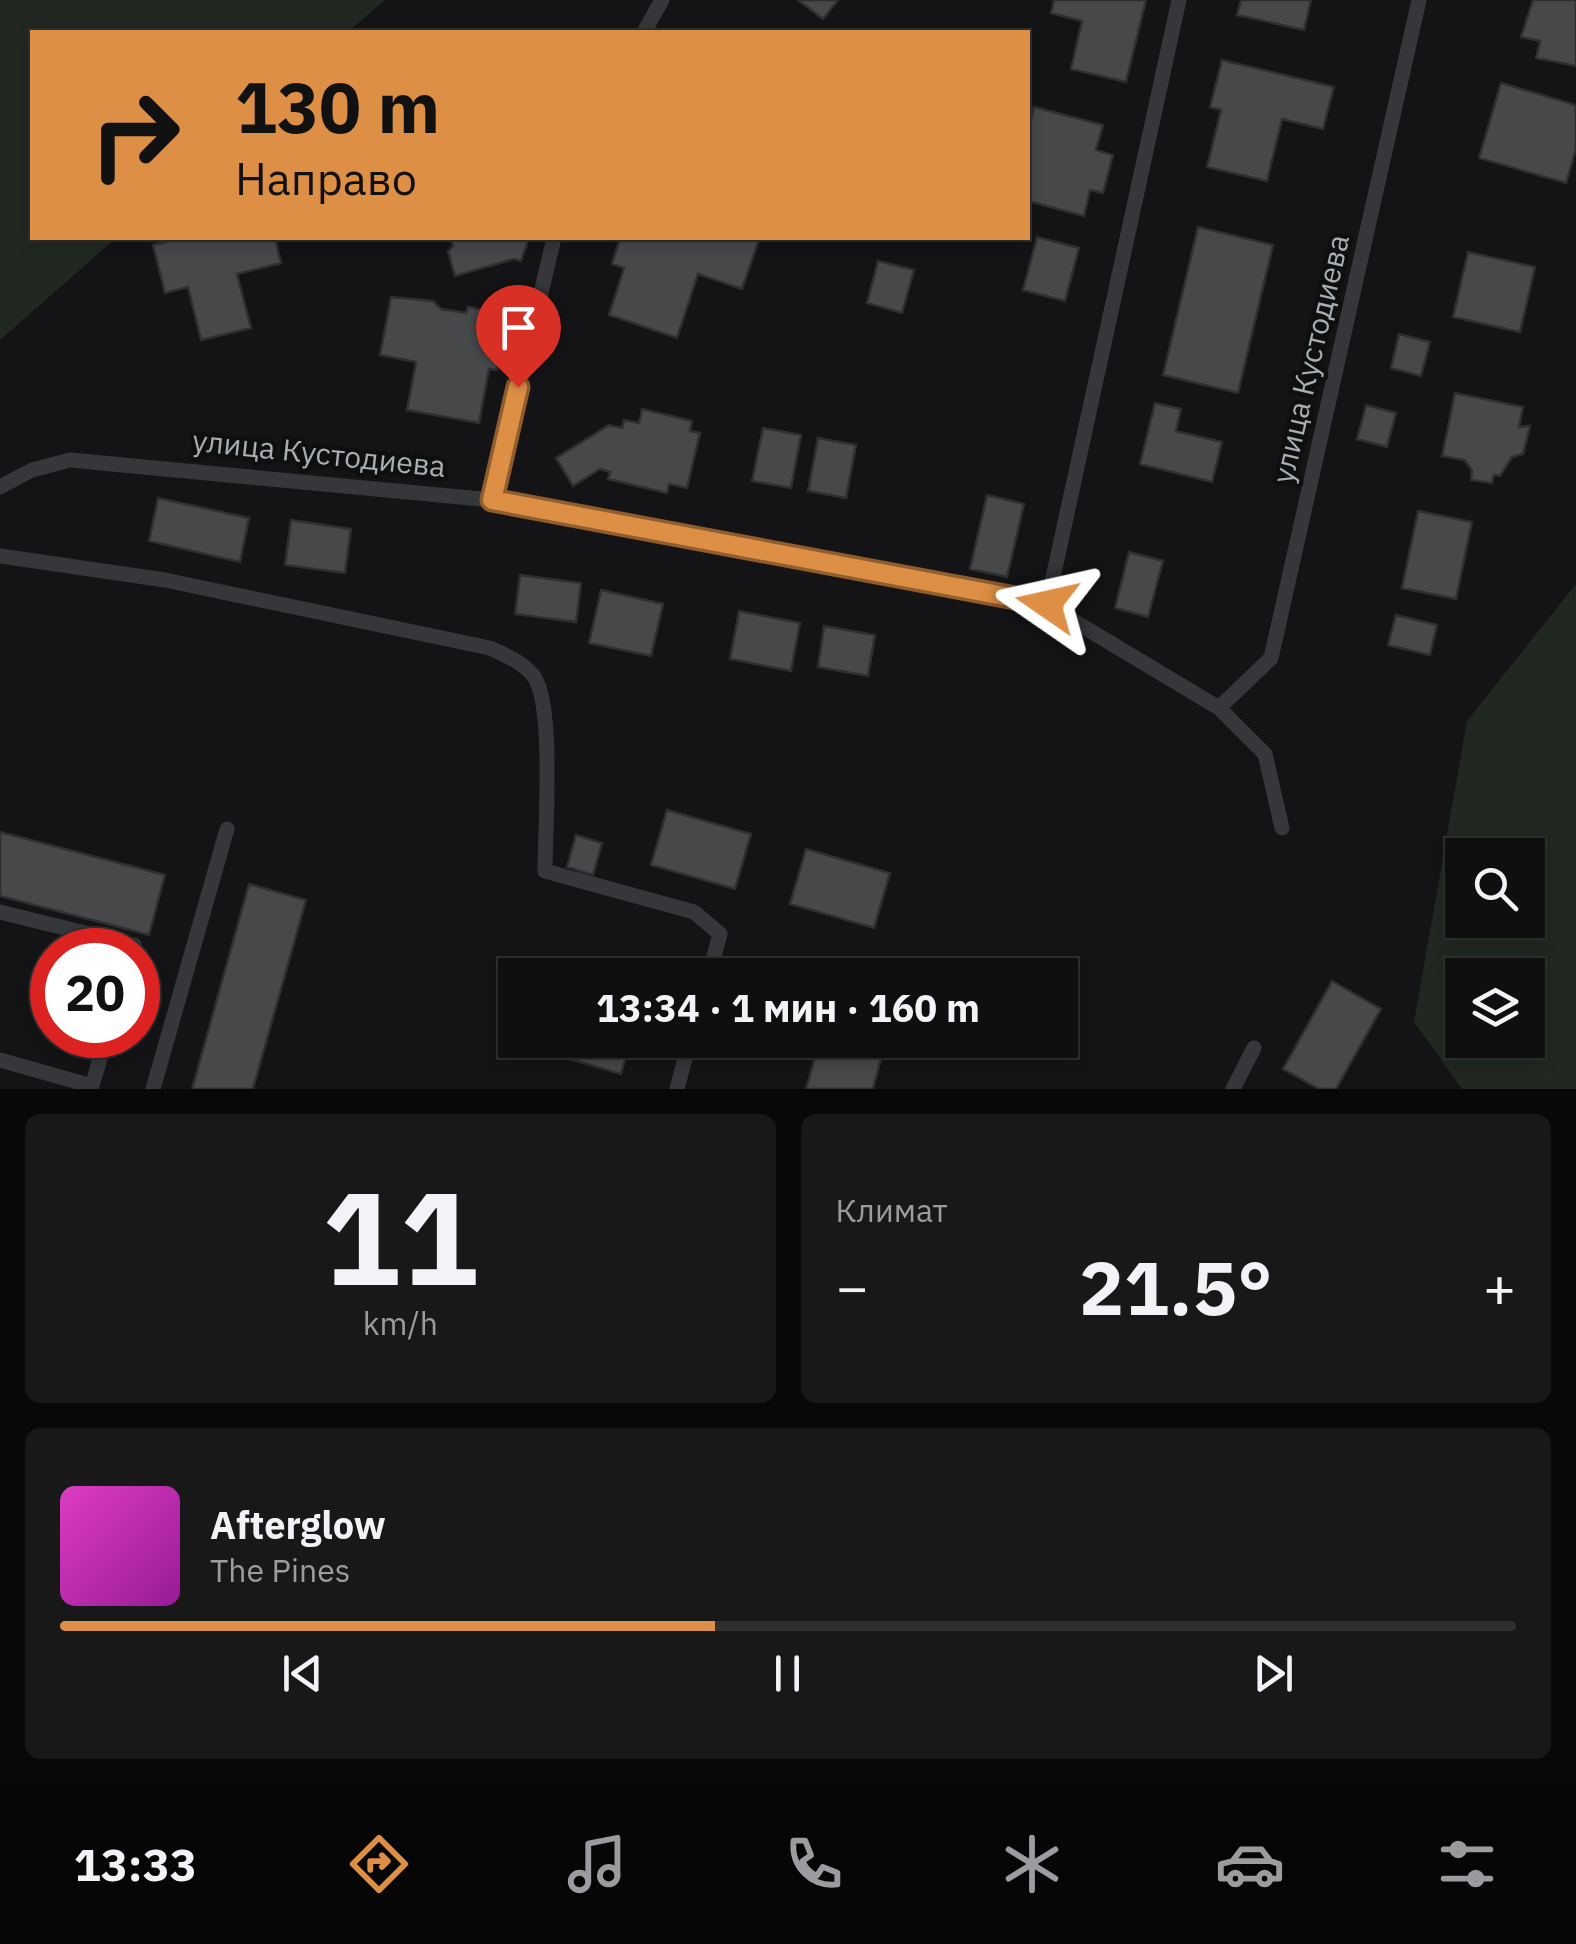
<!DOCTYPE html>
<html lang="ru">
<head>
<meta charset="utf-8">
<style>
  :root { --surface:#0f0f10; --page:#181819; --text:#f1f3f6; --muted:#9b9c9f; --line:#2f2f30; --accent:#dd8f45 }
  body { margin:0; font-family:"IBM Plex Sans",sans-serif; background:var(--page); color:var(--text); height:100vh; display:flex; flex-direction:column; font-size:38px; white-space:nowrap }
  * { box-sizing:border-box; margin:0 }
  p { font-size:32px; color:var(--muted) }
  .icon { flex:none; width:55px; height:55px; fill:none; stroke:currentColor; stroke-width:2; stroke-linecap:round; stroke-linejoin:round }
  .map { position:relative; height:1089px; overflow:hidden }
  .panel { display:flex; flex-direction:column; gap:25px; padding:25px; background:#080809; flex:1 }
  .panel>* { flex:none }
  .guide { position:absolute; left:30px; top:30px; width:1000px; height:210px; border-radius:0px; box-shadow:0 5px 15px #0003,0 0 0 2px var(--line); background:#dd8f45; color:#111; overflow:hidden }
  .tools { position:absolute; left:1445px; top:838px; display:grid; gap:20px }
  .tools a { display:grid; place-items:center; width:100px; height:100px; border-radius:0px; background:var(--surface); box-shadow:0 5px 15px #0003,0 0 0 2px var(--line); font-size:50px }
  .speed { position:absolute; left:30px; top:928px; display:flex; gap:20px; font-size:50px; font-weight:700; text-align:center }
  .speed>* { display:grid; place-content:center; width:130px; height:130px; border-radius:50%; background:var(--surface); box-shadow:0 5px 15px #0003,0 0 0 2px var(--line); line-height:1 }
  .speed .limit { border:15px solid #d22; background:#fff; color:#111 }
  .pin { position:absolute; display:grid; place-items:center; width:85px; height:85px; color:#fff; margin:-102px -42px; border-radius:50% 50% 50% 0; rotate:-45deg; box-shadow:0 0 10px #0007 }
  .pin .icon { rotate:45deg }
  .me { position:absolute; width:110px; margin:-55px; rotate:281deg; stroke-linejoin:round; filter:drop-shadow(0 0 8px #0008) }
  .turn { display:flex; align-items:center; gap:35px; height:210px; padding:0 40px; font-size:45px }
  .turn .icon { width:130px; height:130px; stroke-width:2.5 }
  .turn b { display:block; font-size:70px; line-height:85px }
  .big { font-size:75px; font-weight:800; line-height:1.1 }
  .panel .tile { flex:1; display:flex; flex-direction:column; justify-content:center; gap:15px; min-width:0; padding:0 35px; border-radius:15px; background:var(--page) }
  .panel .dial { align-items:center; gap:0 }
  .dial b { font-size:130px; line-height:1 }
  .song { display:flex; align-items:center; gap:30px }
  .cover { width:120px; height:120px; border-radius:15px; background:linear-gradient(135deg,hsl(310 70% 55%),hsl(300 70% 35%)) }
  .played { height:10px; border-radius:5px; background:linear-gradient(90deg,var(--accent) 45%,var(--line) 45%) }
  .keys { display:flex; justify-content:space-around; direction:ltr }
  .heat { display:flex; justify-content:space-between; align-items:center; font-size:55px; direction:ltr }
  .panel .tiles { flex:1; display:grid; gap:25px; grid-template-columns:1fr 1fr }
  .tile:last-child { grid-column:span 2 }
  .trip { position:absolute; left:498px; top:958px; width:580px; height:100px; border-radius:0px; background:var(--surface); box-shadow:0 5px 15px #0003,0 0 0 2px var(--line); font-weight:800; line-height:100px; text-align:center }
  .menu { display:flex; height:160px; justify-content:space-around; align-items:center; background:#060606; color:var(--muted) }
  .menu .icon { width:70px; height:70px }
  .menu .current { color:var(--accent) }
  .menu b { font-size:45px; color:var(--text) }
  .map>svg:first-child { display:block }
</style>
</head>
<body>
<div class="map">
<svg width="1576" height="1089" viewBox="0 0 1576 1089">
  <rect width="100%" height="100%" fill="#141416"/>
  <!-- green -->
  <path fill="#212821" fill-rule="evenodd" d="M0,0H385L348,32H32V238H116L0,340Z
    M1576,584V1089H1462L1414,1022L1467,721ZM1462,855H1528V920H1462ZM1462,975H1528V1040H1462Z"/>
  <!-- building -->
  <path fill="#46484a" stroke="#2e2f31" stroke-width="2.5" d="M798,0H838L823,19Z
    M1054,0H1146L1126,82L1071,69L1082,21L1051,13Z
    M1241,0H1311L1304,30L1237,15Z
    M1533,0H1576V66L1536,58L1540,41L1521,37Z
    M1222,60L1334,87L1323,129L1282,119L1267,181L1207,167L1221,110L1210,107Z
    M1501,83L1576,105V149L1566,183L1479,158Z
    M1034,107L1103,125L1096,150L1113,155L1103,193L1090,190L1084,216L1028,201V132Z
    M1198,227L1273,245L1238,393L1163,375Z
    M1037,237L1079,248L1065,301L1023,290Z
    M182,238H275L281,263L237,274L251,328L201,340L188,287L165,293L153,245Z
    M451,238H526L527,244L521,261L514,259L455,276L448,251L453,246Z
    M620,238H753L759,240L742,289L698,274L677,338L609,315L624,268L612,264Z
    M1468,252L1535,267L1520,332L1453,317Z
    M878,261L914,270L902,313L867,303Z
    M391,297L433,301L441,309L466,313L468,307L508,314L497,370L489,369L479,423L407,410L416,362L380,355Z
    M1399,334L1430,342L1421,376L1391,368Z
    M1455,393L1523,407L1519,427L1530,426L1523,454L1512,457L1500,476L1494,475L1492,483L1471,480L1472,470L1464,460L1442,456Z
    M1155,403L1181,409L1176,431L1222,442L1212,482L1140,464Z
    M1366,405L1396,413L1387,447L1357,439Z
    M642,409L692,421L690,431L700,433L687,488L669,484L667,493L608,479L610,472L600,469L573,486L556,458L609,425L622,428L624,420L639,423Z
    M763,428L801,435L791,488L752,481Z
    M818,438L856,445L846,498L808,491Z
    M987,495L1024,504L1007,577L970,569Z
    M158,498L249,518L240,562L149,541Z
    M1418,511L1472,522L1456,599L1402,588Z
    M291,520L351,529L345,573L285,565Z
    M1129,552L1163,561L1148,617L1115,608Z
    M520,575L581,583L576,622L515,614Z
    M601,590L663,604L651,656L589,643Z
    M739,611L800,623L791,671L730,659Z
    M1396,615L1437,625L1430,655L1388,645Z
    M824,626L875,635L868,676L818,667Z
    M667,810L751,834L735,889L651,865Z
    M0,832L165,875L149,935L0,896Z
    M576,835L602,843L593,875L567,867Z
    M806,849L890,873L874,928L790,904Z
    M249,884L306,900L253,1089H192Z
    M1332,981L1381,1009L1336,1089H1319L1283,1069Z
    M564,1040H630L621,1074L559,1056Z
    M820,1040L882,1055L873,1089H806Z"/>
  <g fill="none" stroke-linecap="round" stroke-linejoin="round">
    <!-- lane -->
    <path stroke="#36373a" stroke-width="15" d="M644,32L662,0
      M0,487L32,470L70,460L492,500L1047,605L1219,708L1265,754L1282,828
      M492,500L554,238
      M0,556L165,580L490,648C505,655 525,663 535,678C554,710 545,830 545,871L694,912L720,934L709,975
      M1047,605L1179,0
      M1219,708L1271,658L1419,0
      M0,912L134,945L132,950
      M0,1060L92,1086L107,1035
      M153,1089L227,829
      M677,1089L690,1040
      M1233,1089L1254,1048"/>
  </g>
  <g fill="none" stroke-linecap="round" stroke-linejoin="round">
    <defs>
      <path id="route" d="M518,387L492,500L1047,604"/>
    </defs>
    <!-- route casing -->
    <use href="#route" stroke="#905d2d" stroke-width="25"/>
    <!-- route -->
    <use href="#route" stroke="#dd8f45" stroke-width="18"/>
  </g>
  <g text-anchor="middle" stroke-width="9" stroke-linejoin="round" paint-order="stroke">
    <!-- street labels -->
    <g font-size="30" fill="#a7aeb4" stroke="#0f0f10">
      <text transform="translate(1311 359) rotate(-77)" y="10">улица Кустодиева</text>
      <text transform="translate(319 454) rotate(6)" y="10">улица Кустодиева</text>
    </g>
  </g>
</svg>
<div class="tools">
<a><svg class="icon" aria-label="search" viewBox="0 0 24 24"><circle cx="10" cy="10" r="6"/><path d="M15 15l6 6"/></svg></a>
<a><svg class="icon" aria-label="layers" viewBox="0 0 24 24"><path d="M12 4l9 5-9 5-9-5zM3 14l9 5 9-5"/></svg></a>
</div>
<div class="speed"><div class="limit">20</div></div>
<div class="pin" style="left:518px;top:387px;background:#d93025"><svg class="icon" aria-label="arrive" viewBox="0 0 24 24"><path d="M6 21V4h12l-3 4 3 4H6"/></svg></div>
<svg class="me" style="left:1047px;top:604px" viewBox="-20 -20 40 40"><path d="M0-17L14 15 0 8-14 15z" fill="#dd8f45" stroke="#fff" stroke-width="4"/></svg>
<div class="trip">13:34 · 1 мин · 160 m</div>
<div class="guide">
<div class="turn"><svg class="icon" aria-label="right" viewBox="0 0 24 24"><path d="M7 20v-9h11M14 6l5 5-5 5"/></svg><div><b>130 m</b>Направо</div></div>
</div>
</div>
<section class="panel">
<div class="tiles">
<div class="tile dial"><b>11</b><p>km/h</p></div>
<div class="tile"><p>Климат</p>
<div class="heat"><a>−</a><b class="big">21.5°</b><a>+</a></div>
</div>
<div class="tile">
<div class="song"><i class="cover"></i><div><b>Afterglow</b><p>The Pines</p></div></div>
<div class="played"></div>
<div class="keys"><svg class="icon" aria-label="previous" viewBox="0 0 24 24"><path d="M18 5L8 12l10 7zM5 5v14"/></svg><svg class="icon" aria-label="pause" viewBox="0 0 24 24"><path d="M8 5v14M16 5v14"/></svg><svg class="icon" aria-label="next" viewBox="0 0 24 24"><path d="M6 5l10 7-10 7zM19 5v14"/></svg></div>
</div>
</div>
</section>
<nav class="menu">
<b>13:33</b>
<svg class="icon current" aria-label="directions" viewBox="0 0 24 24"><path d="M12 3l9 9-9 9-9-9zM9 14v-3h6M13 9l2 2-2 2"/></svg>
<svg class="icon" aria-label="music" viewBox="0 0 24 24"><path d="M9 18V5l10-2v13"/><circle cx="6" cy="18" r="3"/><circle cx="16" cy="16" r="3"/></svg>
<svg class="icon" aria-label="phone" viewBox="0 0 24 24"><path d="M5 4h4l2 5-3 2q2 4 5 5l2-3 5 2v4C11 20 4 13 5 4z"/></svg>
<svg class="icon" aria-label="climate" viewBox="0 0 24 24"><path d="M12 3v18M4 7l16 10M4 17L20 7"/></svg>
<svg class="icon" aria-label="car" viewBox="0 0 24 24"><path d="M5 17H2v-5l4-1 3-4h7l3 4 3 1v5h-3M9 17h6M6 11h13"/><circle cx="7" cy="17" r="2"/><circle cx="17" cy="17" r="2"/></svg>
<svg class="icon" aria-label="filters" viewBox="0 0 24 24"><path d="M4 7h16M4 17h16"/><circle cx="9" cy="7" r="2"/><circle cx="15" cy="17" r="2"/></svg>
</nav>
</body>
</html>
